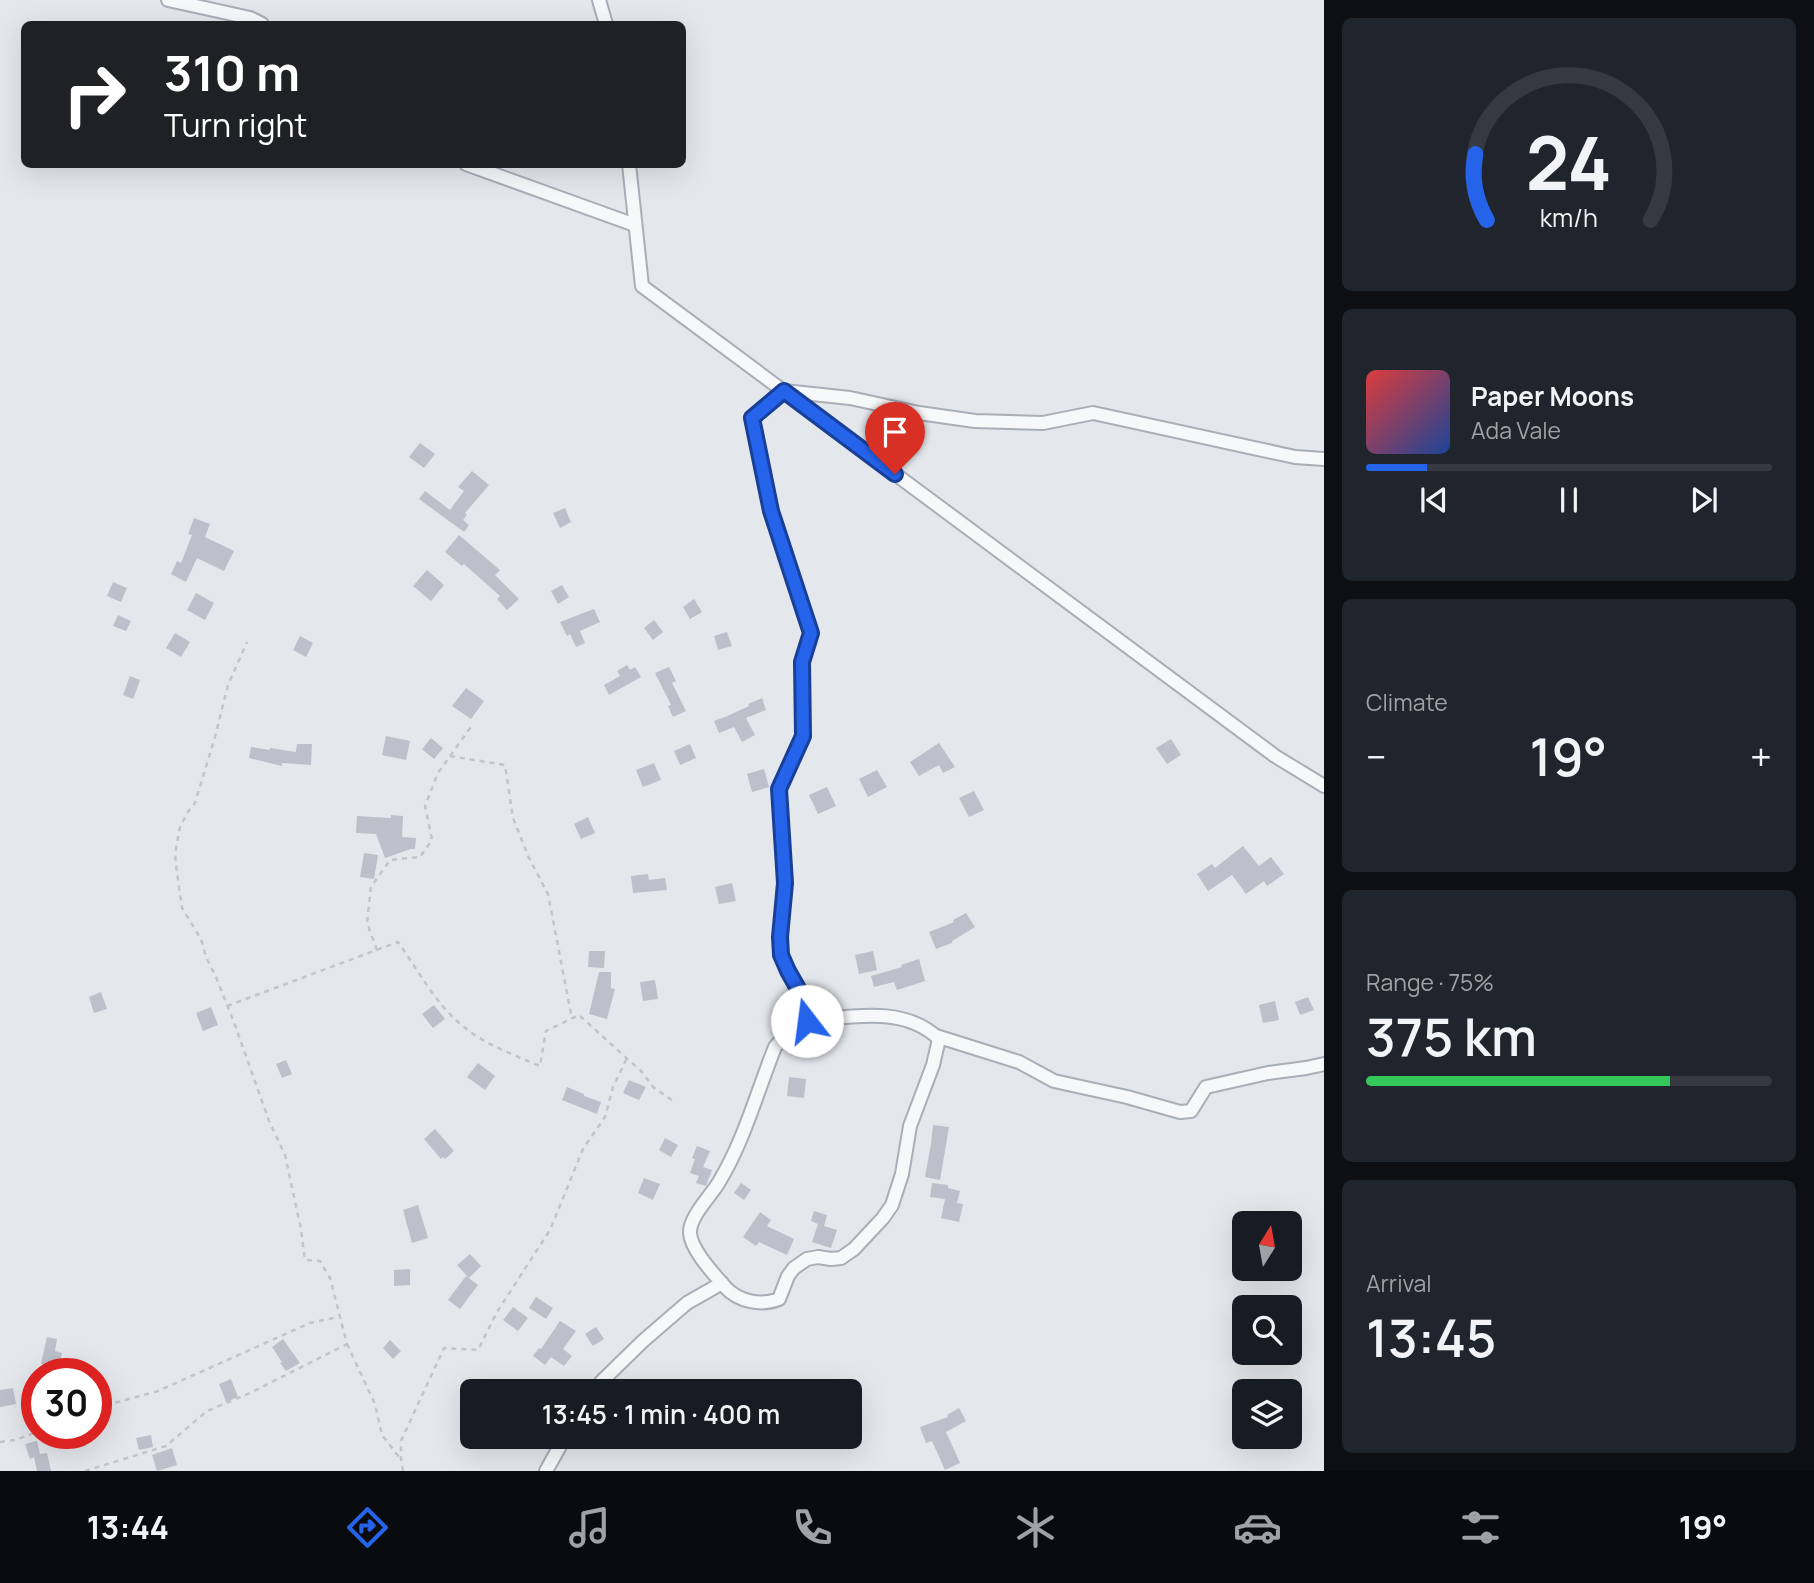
<!DOCTYPE html>
<html lang="en">
<head>
<meta charset="utf-8">
<style>
  :root { --surface:#171b24; --page:#20242c; --text:#f1f3f6; --muted:#9ea1a6; --line:#363941; --accent:#2563eb }
  body { margin:0; font-family:Manrope,sans-serif; background:var(--page); color:var(--text); height:100vh; display:flex; flex-direction:column; font-size:26px; white-space:nowrap }
  * { box-sizing:border-box; margin:0 }
  p { font-size:23px; color:var(--muted) }
  .icon { flex:none; width:38px; height:38px; fill:none; stroke:currentColor; stroke-width:2; stroke-linecap:round; stroke-linejoin:round }
  .map { position:relative; flex:1; overflow:hidden }
  .details { display:flex; flex-direction:column; gap:18px; padding:18px; background:#0d0f14; width:490px }
  .details>* { flex:none }
  .guide { position:absolute; left:21px; top:21px; width:665px; height:147px; border-radius:10px; box-shadow:0 7px 28px #0002; background:#202124; color:#fff; overflow:hidden }
  .needle { width:46px; rotate:11deg }
  .fabs { position:absolute; left:1232px; top:1211px; display:grid; gap:14px }
  .fabs a { display:grid; place-items:center; width:70px; height:70px; border-radius:10px; background:var(--surface); box-shadow:0 7px 28px #0002; font-size:35px }
  .speed { position:absolute; left:21px; top:1358px; display:flex; gap:14px; font-size:35px; font-weight:700; text-align:center }
  .speed>* { display:grid; place-content:center; width:91px; height:91px; border-radius:50%; background:var(--surface); box-shadow:0 7px 28px #0002; line-height:1 }
  .speed .limit { border:10px solid #d22; background:#fff; color:#111 }
  .pin { position:absolute; display:grid; place-items:center; width:60px; height:60px; color:#fff; margin:-72px -30px; border-radius:50% 50% 50% 0; rotate:-45deg; box-shadow:0 0 7px #0007 }
  .pin .icon { rotate:45deg }
  .me { position:absolute; width:77px; margin:-38px; rotate:345deg; stroke-linejoin:round; filter:drop-shadow(0 0 5px #0008) }
  .turn { display:flex; align-items:center; gap:24px; height:147px; padding:0 28px; font-size:32px }
  .turn .icon { width:91px; height:91px; stroke-width:2.5 }
  .turn b { display:block; font-size:49px; line-height:60px }
  .big { font-size:52px; font-weight:600; line-height:1.1 }
  .details .card { flex:1; display:flex; flex-direction:column; justify-content:center; gap:10px; min-width:0; padding:0 24px; border-radius:10px; background:var(--page) }
  .details .dial { align-items:center; gap:0 }
  .dial svg { height:182px; overflow:visible; fill:none; stroke:var(--line); stroke-width:7; stroke-linecap:round; text-anchor:middle }
  .dial text { fill:var(--text); stroke:none }
  .song { display:flex; align-items:center; gap:21px }
  .cover { width:84px; height:84px; border-radius:10px; background:linear-gradient(135deg,hsl(0 70% 55%),hsl(220 70% 35%)) }
  .played { height:7px; border-radius:4px; background:linear-gradient(90deg,var(--accent) 15%,var(--line) 15%) }
  .keys { display:flex; justify-content:space-around; direction:ltr }
  .heat { display:flex; justify-content:space-between; align-items:center; font-size:38px; direction:ltr }
  .charge { height:10px; border-radius:5px; background:linear-gradient(90deg,#34c759 75%,var(--line) 0) }
  .trip { position:absolute; left:460px; top:1379px; width:402px; height:70px; border-radius:10px; background:var(--surface); box-shadow:0 7px 28px #0002; font-weight:600; line-height:70px; text-align:center }
  .menu { display:flex; height:112px; justify-content:space-around; align-items:center; background:#090b0e; color:var(--muted) }
  .menu .icon { width:49px; height:49px }
  .menu .on { color:var(--accent) }
  .menu b { font-size:32px; color:var(--text) }
  main { display:flex; flex:1; min-height:0 }
  .map>svg:first-child { display:block }
</style>
</head>
<body>
<main>
<div class="map">
<svg width="1324" height="1471" viewBox="0 0 1324 1471">
  <rect width="100%" height="100%" fill="#e4e7ec"/>
  <!-- building -->
  <path fill="#bbc0ca" d="M420,443L435,454L424,468L409,457Z
    M472,471L489,485L465,513L467,515L463,520L469,525L464,532L419,499L425,491L450,510L464,491L458,487Z
    M565,508L571,522L560,528L553,513Z
    M194,518L210,524L205,537L234,551L224,571L197,558L186,582L171,574L177,561L181,563L192,535L188,534Z
    M459,535L500,570L495,575L519,599L507,610L497,599L500,596L464,564L462,566L445,552Z
    M427,570L444,585L431,601L413,586Z
    M113,582L127,588L121,602L107,596Z
    M562,585L569,597L558,604L551,591Z
    M196,593L214,603L205,620L187,610Z
    M694,599L702,612L690,619L683,607Z
    M594,609L600,622L580,631L585,643L576,647L570,634L567,636L560,622Z
    M118,615L131,621L126,631L113,626Z
    M654,620L663,632L653,640L644,628Z
    M727,632L732,646L718,650L714,636Z
    M175,633L190,642L181,657L166,648Z
    M300,636L313,643L306,657L293,650Z
    M627,665L630,670L635,667L641,677L609,695L604,685L620,676L617,671Z
    M669,667L676,681L672,683L686,711L673,717L668,706L671,705L655,673Z
    M130,676L140,680L133,699L123,695Z
    M466,688L484,701L471,719L452,706Z
    M762,698L766,710L746,718L755,735L742,742L734,727L719,733L714,721L725,717L749,706L748,704Z
    M386,736L410,741L406,760L382,755Z
    M431,738L443,748L434,759L422,749Z
    M1171,739L1181,755L1167,764L1156,748Z
    M939,743L955,767L943,773L939,765L919,776L910,762Z
    M297,744H312L311,765L282,763V766L249,758L251,747L270,750V748L296,752Z
    M690,744L696,758L680,765L674,751Z
    M654,763L661,780L643,787L636,770Z
    M764,769L769,787L752,792L747,774Z
    M877,770L887,787L868,797L859,779Z
    M827,787L836,806L818,814L809,795Z
    M974,791L984,810L969,817L959,798Z
    M391,815L403,816L402,837L416,838L415,849H411L385,858L376,834L356,833L357,816L391,818Z
    M588,817L595,833L581,839L574,824Z
    M1243,846L1259,866L1271,857L1284,874L1267,886L1264,881L1246,894L1232,875L1208,891L1197,874L1212,864L1215,868Z
    M364,853L378,855L374,879L360,877Z
    M648,874L649,880L665,878L667,890L633,893L631,876Z
    M732,883L736,901L719,904L715,887Z
    M966,913L975,927L952,941V943L936,949L929,932L954,922L953,920Z
    M589,951H605L604,968L588,967Z
    M873,951L877,970L859,974L855,955Z
    M919,959L925,981L897,990L894,982L874,987L871,976L902,967L901,965Z
    M599,972H611V988L615,989L607,1019L589,1014Z
    M655,980L658,999L643,1001L640,982Z
    M101,992L107,1009L94,1013L89,997Z
    M1308,997L1314,1010L1300,1015L1295,1002Z
    M1275,1001L1279,1020L1263,1023L1259,1005Z
    M434,1005L445,1019L433,1028L422,1014Z
    M211,1007L218,1025L203,1031L196,1013Z
    M286,1060L292,1074L282,1078L276,1064Z
    M478,1063L495,1076L485,1090L467,1077Z
    M789,1077L806,1079L804,1098L787,1096Z
    M629,1080L646,1087L639,1100L623,1093Z
    M567,1087L584,1094V1096L601,1102L597,1114L562,1100Z
    M933,1125L949,1127L940,1180L925,1177L931,1144Z
    M435,1129L454,1151L445,1159L443,1157L441,1159L424,1139Z
    M665,1138L678,1145L671,1157L659,1150Z
    M697,1146L710,1151L703,1167L712,1170L706,1186L696,1183L699,1176L690,1173L695,1159L692,1158Z
    M644,1178L660,1184L653,1200L638,1193Z
    M741,1183L751,1190L744,1200L734,1193Z
    M932,1183L948,1185V1188L960,1191L957,1203L963,1204L959,1222L941,1218L945,1199L930,1197Z
    M418,1205L428,1238L412,1243L403,1210Z
    M814,1211L827,1215L824,1226L837,1230L831,1248L812,1242L818,1224L811,1221Z
    M760,1212L771,1220L767,1226L794,1239L787,1255L759,1242L756,1246L743,1237Z
    M470,1254L481,1266L469,1278L457,1265Z
    M410,1269V1285L394,1286V1270Z
    M466,1276L478,1285L460,1309L448,1300Z
    M536,1297L553,1308L546,1319L529,1308Z
    M513,1307L528,1318L518,1331L503,1320Z
    M560,1321L576,1331L563,1349L572,1356L564,1366L551,1357L545,1365L533,1356L539,1348L541,1349Z
    M596,1327L604,1339L593,1346L585,1334Z
    M47,1337L57,1339L55,1351L62,1353L59,1367L41,1364Z
    M283,1339L300,1363L286,1371L280,1363L282,1362L272,1347Z
    M390,1340L401,1351L393,1359L383,1348Z
    M231,1379L238,1397L226,1402L219,1384Z
    M13,1388L16,1404L0,1407V1390Z
    M959,1408L966,1421L946,1432L960,1463L945,1470L932,1441L926,1443L920,1427L948,1417L947,1415Z
    M83,1433L86,1446L73,1449L70,1436Z
    M151,1435L153,1447L139,1450L136,1438Z
    M37,1441L40,1454L47,1453L51,1471H37L34,1457L30,1459L25,1444Z
    M172,1448L177,1465L157,1471L152,1455Z"/>
  <g fill="none" stroke-linecap="round" stroke-linejoin="round">
    <defs>
      <path id="minor" d="M168,0L250,18L262,24
        M599,0L606,24
        M466,164L635,225
        M629,164L642,286L1275,756L1324,786
        M807,1021C851,1017 904,1005 939,1039L933,1065L910,1126L902,1174L892,1205L883,1218L854,1249L841,1258L831,1259L818,1257L807,1259L794,1268L788,1276L779,1299C761,1306 739,1302 725,1287C714,1274 691,1250 690,1233C689,1217 711,1196 719,1182C744,1141 757,1092 775,1047L783,1038L807,1021L809,1011L805,1001L788,971L781,955L780,937L785,883L779,788L803,736L802,662L811,633L771,511L752,418L784,391L850,398L919,413L975,421L1043,423L1093,413L1295,457L1324,459
        M936,1036L1019,1062L1054,1081L1127,1097L1180,1112L1191,1111L1206,1087L1268,1073L1306,1068L1324,1064
        M595,1391L601,1382L643,1341L687,1303L722,1283
        M546,1471L565,1437"/>
    </defs>
    <!-- minor casing -->
    <use href="#minor" stroke="#a9aeb7" stroke-width="16"/>
    <!-- path -->
    <path stroke="#c2c5cb" stroke-width="2.5" stroke-dasharray="5 5" stroke-linecap="butt" d="M450,756L505,765L513,818L529,858L548,894L572,1019
      M377,950L367,923L371,887L390,860L420,857L432,840L425,806L438,773L473,724
      M227,1006L398,942C418,970 436,1005 464,1027C486,1045 514,1055 540,1066L546,1031L579,1015L642,1072L653,1087L673,1101
      M347,1344L375,1404L382,1435L399,1457
      M96,1408L158,1391L310,1323L338,1317
      M0,1442L15,1440L37,1432
      M85,1471L166,1446L207,1411L250,1393L347,1344L330,1278L320,1261L305,1260L301,1229L285,1155L269,1121L235,1025L216,977L206,957L201,939L182,908L176,865L175,854L180,827L187,813L195,803L215,737L228,685L247,642
      M403,1471L401,1459V1441L444,1348L478,1350L497,1312L550,1230L583,1149L605,1117L613,1087L627,1058"/>
    <!-- minor -->
    <use href="#minor" stroke="#f7f8fa" stroke-width="12"/>
  </g>
  <g fill="none" stroke-linecap="round" stroke-linejoin="round">
    <defs>
      <path id="route" d="M807,1021L809,1011L805,1001L788,971L781,955L780,937L785,883L779,789L803,736L802,662L811,633L771,511L752,418L784,391L895,474"/>
    </defs>
    <!-- route casing -->
    <use href="#route" stroke="#184099" stroke-width="18"/>
    <!-- route -->
    <use href="#route" stroke="#2563eb" stroke-width="12"/>
  </g>
</svg>
<div class="fabs">
<a><svg class="needle" viewBox="-14 -14 28 28"><path d="M0-13l5 13h-10z" fill="#e53935"/><path d="M0 13l5-13h-10z" fill="#9ea1a6"/></svg></a>
<a><svg class="icon" aria-label="search" viewBox="0 0 24 24"><circle cx="10" cy="10" r="6"/><path d="M15 15l6 6"/></svg></a>
<a><svg class="icon" aria-label="layers" viewBox="0 0 24 24"><path d="M12 4l9 5-9 5-9-5zM3 14l9 5 9-5"/></svg></a>
</div>
<div class="speed"><div class="limit">30</div></div>
<div class="pin" style="left:895px;top:474px;background:#d93025"><svg class="icon" aria-label="arrive" viewBox="0 0 24 24"><path d="M6 21V4h12l-3 4 3 4H6"/></svg></div>
<svg class="me" style="left:807px;top:1021px" viewBox="-20 -20 40 40"><circle r="19" fill="#fff"/><path d="M0-13L10 11 0 6-10 11z" fill="#2563eb"/></svg>
<div class="trip">13:45 · 1 min · 400 m</div>
<div class="guide">
<div class="turn"><svg class="icon" aria-label="right" viewBox="0 0 24 24"><path d="M7 20v-9h11M14 6l5 5-5 5"/></svg><div><b>310 m</b>Turn right</div></div>
</div>
</div>
<section class="details">
<div class="card dial"><svg viewBox="0 0 100 80">
<path d="M14 69A42 42 0 1 1 86 69"/>
<path d="M14 69A42 42 0 0 1 9 40" stroke="#2563eb"/>
<text x="50" y="56" font-size="32" font-weight="700">24</text>
<text x="50" y="72" font-size="11">km/h</text>
</svg></div>
<div class="card">
<div class="song"><i class="cover"></i><div><b>Paper Moons</b><p>Ada Vale</p></div></div>
<div class="played"></div>
<div class="keys"><svg class="icon" aria-label="previous" viewBox="0 0 24 24"><path d="M18 5L8 12l10 7zM5 5v14"/></svg><svg class="icon" aria-label="pause" viewBox="0 0 24 24"><path d="M8 5v14M16 5v14"/></svg><svg class="icon" aria-label="next" viewBox="0 0 24 24"><path d="M6 5l10 7-10 7zM19 5v14"/></svg></div>
</div>
<div class="card"><p>Climate</p>
<div class="heat"><a>−</a><b class="big">19°</b><a>+</a></div>
</div>
<div class="card"><p>Range · 75%</p><b class="big">375 km</b><div class="charge"></div></div>
<div class="card"><p>Arrival</p><b class="big">13:45</b></div>
</section>
</main>
<nav class="menu">
<b>13:44</b>
<svg class="icon on" aria-label="directions" viewBox="0 0 24 24"><path d="M12 3l9 9-9 9-9-9zM9 14v-3h6M13 9l2 2-2 2"/></svg>
<svg class="icon" aria-label="music" viewBox="0 0 24 24"><path d="M9 18V5l10-2v13"/><circle cx="6" cy="18" r="3"/><circle cx="16" cy="16" r="3"/></svg>
<svg class="icon" aria-label="phone" viewBox="0 0 24 24"><path d="M5 4h4l2 5-3 2q2 4 5 5l2-3 5 2v4C11 20 4 13 5 4z"/></svg>
<svg class="icon" aria-label="climate" viewBox="0 0 24 24"><path d="M12 3v18M4 7l16 10M4 17L20 7"/></svg>
<svg class="icon" aria-label="car" viewBox="0 0 24 24"><path d="M5 17H2v-5l4-1 3-4h7l3 4 3 1v5h-3M9 17h6M6 11h13"/><circle cx="7" cy="17" r="2"/><circle cx="17" cy="17" r="2"/></svg>
<svg class="icon" aria-label="filters" viewBox="0 0 24 24"><path d="M4 7h16M4 17h16"/><circle cx="9" cy="7" r="2"/><circle cx="15" cy="17" r="2"/></svg>
<b>19°</b>
</nav>
</body>
</html>
